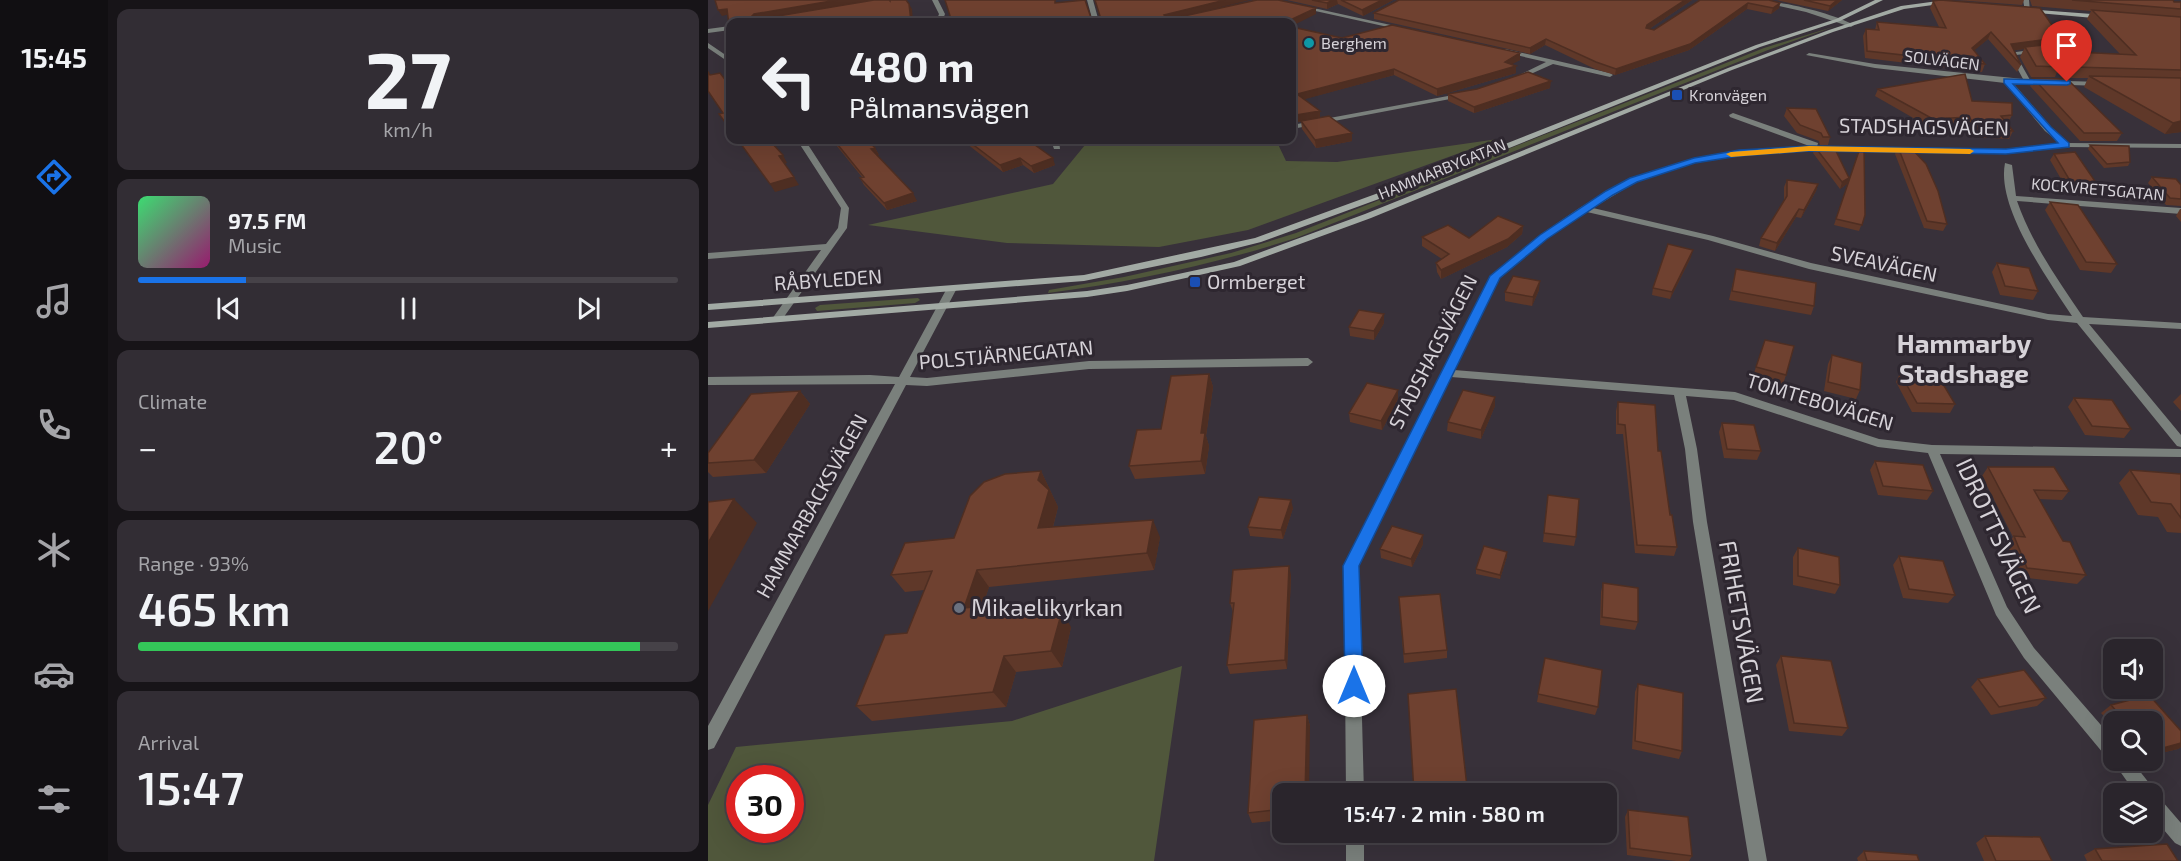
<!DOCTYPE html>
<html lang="en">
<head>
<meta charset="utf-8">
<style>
  :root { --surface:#2a252c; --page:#322d34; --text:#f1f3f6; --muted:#a5a5a9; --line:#464248; --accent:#1a73e8 }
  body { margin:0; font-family:"Exo 2",sans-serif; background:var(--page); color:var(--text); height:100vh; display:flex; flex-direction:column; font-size:22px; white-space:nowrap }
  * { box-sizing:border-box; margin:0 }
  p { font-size:20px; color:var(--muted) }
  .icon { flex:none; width:33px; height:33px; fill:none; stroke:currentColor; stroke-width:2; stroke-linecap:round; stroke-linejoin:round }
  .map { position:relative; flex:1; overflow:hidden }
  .panel { display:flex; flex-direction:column; gap:9px; padding:9px; background:#171418; width:600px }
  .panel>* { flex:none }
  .guide { position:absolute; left:18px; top:18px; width:570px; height:126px; border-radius:12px; box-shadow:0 6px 24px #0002,0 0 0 2px var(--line); background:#2a252c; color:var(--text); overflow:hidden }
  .controls { position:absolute; left:1395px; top:639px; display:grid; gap:12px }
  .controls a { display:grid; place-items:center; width:60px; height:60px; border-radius:12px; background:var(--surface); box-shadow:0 6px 24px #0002,0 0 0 2px var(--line); font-size:30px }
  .speed { position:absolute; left:18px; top:765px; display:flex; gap:12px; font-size:30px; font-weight:700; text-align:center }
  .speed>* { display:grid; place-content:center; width:78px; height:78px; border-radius:50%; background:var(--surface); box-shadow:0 6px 24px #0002,0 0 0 2px var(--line); line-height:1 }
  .speed .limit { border:9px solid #d22; background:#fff; color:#111 }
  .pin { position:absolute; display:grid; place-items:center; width:51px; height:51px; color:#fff; margin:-62px -26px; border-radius:50% 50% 50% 0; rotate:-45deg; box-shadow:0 0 6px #0007 }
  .pin .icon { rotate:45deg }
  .me { position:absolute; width:66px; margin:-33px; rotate:0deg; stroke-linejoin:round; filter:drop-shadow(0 0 4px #0008) }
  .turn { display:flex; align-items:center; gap:21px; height:126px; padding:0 24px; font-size:27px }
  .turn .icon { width:78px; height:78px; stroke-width:2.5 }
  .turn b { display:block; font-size:42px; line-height:51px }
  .big { font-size:45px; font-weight:600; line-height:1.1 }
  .panel .widget { flex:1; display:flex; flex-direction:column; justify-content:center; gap:9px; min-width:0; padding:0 21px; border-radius:12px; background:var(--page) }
  .panel .dial { align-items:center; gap:0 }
  .dial b { font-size:78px; line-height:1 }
  .song { display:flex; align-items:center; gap:18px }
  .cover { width:72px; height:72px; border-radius:9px; background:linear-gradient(135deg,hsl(140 70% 55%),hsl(320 70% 35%)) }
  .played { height:6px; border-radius:3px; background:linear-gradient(90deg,var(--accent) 20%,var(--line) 20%) }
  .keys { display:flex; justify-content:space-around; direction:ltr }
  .heat { display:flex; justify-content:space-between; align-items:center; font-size:33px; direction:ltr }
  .charge { height:9px; border-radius:4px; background:linear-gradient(90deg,#34c759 93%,var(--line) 0) }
  .trip { position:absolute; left:564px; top:783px; width:345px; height:60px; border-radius:12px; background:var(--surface); box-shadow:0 6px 24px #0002,0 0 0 2px var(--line); font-weight:600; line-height:60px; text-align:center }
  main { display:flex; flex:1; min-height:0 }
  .tab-bar { display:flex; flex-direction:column; width:108px; justify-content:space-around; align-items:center; background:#110f12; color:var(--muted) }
  .tab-bar .icon { width:42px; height:42px }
  .tab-bar .current { color:var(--accent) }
  .tab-bar b { font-size:27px; color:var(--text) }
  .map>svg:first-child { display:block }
</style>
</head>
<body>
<main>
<nav class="tab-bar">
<b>15:45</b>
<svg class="icon current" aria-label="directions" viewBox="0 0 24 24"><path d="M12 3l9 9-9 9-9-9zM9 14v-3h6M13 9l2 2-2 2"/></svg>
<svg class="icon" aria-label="music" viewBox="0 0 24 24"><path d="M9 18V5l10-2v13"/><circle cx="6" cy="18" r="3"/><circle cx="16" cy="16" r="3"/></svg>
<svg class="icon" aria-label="phone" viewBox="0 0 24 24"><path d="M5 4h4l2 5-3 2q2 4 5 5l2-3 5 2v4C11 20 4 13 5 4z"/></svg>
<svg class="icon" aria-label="climate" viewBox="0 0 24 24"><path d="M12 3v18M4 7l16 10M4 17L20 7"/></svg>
<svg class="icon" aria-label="car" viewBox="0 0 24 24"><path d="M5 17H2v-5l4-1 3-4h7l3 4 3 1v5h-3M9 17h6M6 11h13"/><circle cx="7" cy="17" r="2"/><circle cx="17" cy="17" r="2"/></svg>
<svg class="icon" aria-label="filters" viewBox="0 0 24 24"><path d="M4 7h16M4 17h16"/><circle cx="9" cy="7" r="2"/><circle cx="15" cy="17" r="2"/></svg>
</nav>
<section class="panel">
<div class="widget dial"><b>27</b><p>km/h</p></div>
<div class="widget">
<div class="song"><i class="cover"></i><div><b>97.5 FM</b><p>Music</p></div></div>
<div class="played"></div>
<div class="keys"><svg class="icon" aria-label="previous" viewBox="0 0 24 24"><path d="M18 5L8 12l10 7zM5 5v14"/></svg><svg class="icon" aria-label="pause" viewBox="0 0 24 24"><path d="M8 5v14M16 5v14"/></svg><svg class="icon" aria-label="next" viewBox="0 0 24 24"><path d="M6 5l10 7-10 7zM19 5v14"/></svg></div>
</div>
<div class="widget"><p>Climate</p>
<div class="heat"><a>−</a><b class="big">20°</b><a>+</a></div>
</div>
<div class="widget"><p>Range · 93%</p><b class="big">465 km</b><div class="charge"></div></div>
<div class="widget"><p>Arrival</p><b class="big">15:47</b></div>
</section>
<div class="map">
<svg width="1473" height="861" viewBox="0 0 1473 861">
  <rect width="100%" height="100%" fill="#38313a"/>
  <!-- green -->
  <path fill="#50573b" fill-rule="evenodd" d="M1128,26L1060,50L588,238C507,264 425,282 340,293L341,290L416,277L523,253L588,233L1056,48Z
    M790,139L540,230L451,247L299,243L160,225L345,184L377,145L365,140H568L578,161L629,162Z
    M210,298L212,300L207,303L109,311L107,308L112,305Z
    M474,666L446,861H0V805L28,747L304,721ZM82,778V830H32V778Z"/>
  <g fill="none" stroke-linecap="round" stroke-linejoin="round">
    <!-- street -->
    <path fill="#7a807c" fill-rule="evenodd" d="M224,0H230L237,14L234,22H228L231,14Z
      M379,0H385L391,22H385Z
      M558,0H569L701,29L698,31Z
      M1044,0C1070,0 1124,13 1146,25L1143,27L1098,12Z
      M1315,0H1321L1322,12L1317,11Z
      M22,26V30L0,33V29Z
      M0,43L22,58V63L0,48Z
      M797,49L902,73L905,75L902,77L845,64L807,81L804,79L805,78L838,62L795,52L794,51Z
      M1329,49L1332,51L1331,52L1308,55L1322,80L1394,82L1397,84L1394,86L1305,83L1343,127L1360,143L1473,144V148L1358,147L1298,153L1101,151L1031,155L987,163L928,182L885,208L1005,236L1103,263L1340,314L1364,316C1340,279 1288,208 1297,163L1304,165L1308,196L1473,208V214L1309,201C1324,244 1350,280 1375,317L1473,323V329L1381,324L1473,435V447L1469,446L1369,323L1340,320L1101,269L1000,240L879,212L838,239L791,278L746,370L1027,392L1171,439L1224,445L1473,449V457L1232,454L1299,607L1326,648L1406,740V760H1423L1445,788L1448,794L1473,823V846L1467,843L1444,816V794H1428L1404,760L1400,759L1316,658L1288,615L1220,453L1170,447L1026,400L978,396L989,449L999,522L1059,861H1041L985,522L977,449L966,395L743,377L650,566L656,794H638L636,566L784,275L832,235L873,207L922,178L983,159L1031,151L1104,147L1022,117L1021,115L1025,113L1110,143L1109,147L1298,149L1352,143L1337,131L1297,83L1167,68L1098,55L1101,53L1167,64L1315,79L1301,53Z
      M756,93L758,94V96L584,129V125Z
      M89,140H97L141,208L139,228L73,321L69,322L64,319L113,250L0,259V253L118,244L130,228L133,208Z
      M343,140H351L352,149H346Z
      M243,287L248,290L202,377L219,378L381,361L600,358L605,362L600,366L381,369L219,386L198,385L6,748L0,750V726L187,384L0,385V377L162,375L191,377L238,290Z
      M638,832H656V861H638Z"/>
    <!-- secondary -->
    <path fill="#a2aaa4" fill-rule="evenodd" d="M1167,0H1175L1132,21L1052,47L712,184L553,242L493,257L376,281L0,310V304L376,275L547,238L706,180L1048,45L1128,19Z
      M1230,1L1232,4L1196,9L1125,32L1024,70L663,218L532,266L419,291L379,297L0,328V322L379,291L419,285L526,262L657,214L1020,68L1121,30L1193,6Z
      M1319,9L1397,15L1400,17L1397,19L1317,12Z"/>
  </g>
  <!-- wall -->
  <path fill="#5f3829" d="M579,0H685L655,16L630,4L619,9Z
    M691,0H984L941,29L946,30L992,0L1072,3L1071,8L1063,14L1039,9L981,50L907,75L887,69L837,45L822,54L666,19V13Z
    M1068,0H1134L1120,11Z
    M1248,0H1316L1314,5Z
    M1322,0H1465L1466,2H1473V132L1457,134L1376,87L1380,78H1360L1349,72L1347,77H1323L1312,57L1316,49L1306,50L1313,65L1309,72L1280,39L1266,50L1277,64L1274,72L1157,58L1155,36L1158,29L1167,30L1169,22L1231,27L1222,8L1225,1L1348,42L1341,45L1367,52L1412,54L1379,19L1383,11L1324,6Z
    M584,27L634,38L812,60L803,64L808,73L729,96L686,75L596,99L612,117L589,122L584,114Z
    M1325,78L1414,133L1409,141H1372L1322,86Z
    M842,88L766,113L740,101V94L769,89Z
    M1170,89L1264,101L1304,115L1300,123H1299L1305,131L1301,139L1266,137L1258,125L1221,127L1167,96Z
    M1079,108L1122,137L1120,145H1112L1111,141L1089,133L1076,116Z
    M593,121L644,133V141L608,148L594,129Z
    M124,140H160L167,148L171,155H169L209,201L179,210L156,185L152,178L154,177Z
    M254,140H320L347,165L326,173L315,165L295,172Z
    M1382,145L1422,162L1420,166L1396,168L1380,149Z
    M1107,147L1141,178L1139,184L1132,189L1105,153Z
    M1190,147L1239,224L1235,231L1216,228L1187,154Z
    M1152,148L1157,215L1151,231L1126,225Z
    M1346,154L1391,187L1386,194L1360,191L1342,160Z
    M1444,177L1473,185V206L1458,205L1440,183Z
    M1079,180L1110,184L1108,191L1093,218L1088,217L1067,251L1051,246L1053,238L1076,200V187Z
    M1342,202L1409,264L1403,273L1372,270L1337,210Z
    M1472,209H1473V222L1468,216Z
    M815,226L814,234L799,247L733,279L729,272L728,263L734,259L714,246V237L761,238Z
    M983,257L962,299L944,295L945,288Z
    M1289,263L1330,291L1325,300L1292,295L1284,272Z
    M1028,269L1106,306L1103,315L1021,300Z
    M831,290L824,306L797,301V292Z
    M676,314V323L666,340L642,336L641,327Z
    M1057,340L1078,375L1075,384L1045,376Z
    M1124,355L1152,390L1148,399L1116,391L1120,364Z
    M1192,373L1247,404L1242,413L1204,412L1188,382Z
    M501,374L505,387L498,436L501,446L497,474L427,479L421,466Z
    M92,391L102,404L58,473L5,477L0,472V453Z
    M1473,394V411L1465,402Z
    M1366,398L1423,429L1416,438L1377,435L1360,407Z
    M690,399L674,430L642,422L641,413Z
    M910,402L950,451L969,547L966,556L927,553L915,434H908V411Z
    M787,406L773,439L739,431L740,422Z
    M1014,423L1053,451L1049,460L1016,458L1011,432Z
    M1167,461L1225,491L1219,500L1170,495L1162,470Z
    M1280,467L1361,491L1354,500L1331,499L1355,541L1378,575L1369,584L1312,577L1299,544L1305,537L1274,476Z
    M1422,470L1473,474V533L1459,532L1450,517L1430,515L1411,483Z
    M333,471L350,507L345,527L452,537L446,570L281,587L274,607L363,627L354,667L308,672L298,707L164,721L148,706L199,633L216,590L197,592L183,575L246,538Z
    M840,495L868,537L866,546L835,542Z
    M585,508L575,539L542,536L540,527Z
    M715,535V544L704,567L673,558L672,549Z
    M1090,548L1132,585L1127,594L1085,585V557Z
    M799,556L792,579L768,574V569Z
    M1191,556L1247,595L1240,603L1195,598L1185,565Z
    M583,575L579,669L522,674L519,665L525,612L522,603Z
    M895,583L930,622L927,630L892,625L893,592Z
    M691,597L739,650V658L696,663Z
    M1073,656L1140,728L1134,736L1081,731L1068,665Z
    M837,658L890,707L887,715L829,702Z
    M1270,679L1338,698L1329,706L1283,715L1263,687Z
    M930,684L974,751L971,759L924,749L927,692Z
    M700,694L759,787V794H706Z
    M1403,705L1473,731V747L1470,749L1444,755V722H1406V727L1393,713Z
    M599,715L602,726L574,794V820L544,823L540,813Z
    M920,810L984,856L981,861H968L919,855L917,817Z
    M1277,836L1344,861H1276L1268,843Z
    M1387,849L1470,861H1379L1376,855Z
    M1156,851L1211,861H1150L1149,858Z"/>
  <!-- shaded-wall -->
  <path fill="#4e2e22" d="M129,0H166L50,20L44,16L46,14Z
    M517,0H542L457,21L456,15Z
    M625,0H629L630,4L619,9V3Z
    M674,0H685L655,16L654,10Z
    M977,0H984L938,31L939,25Z
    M1129,0H1134L1120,11L1122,6Z
    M1040,3L1039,9L981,50L907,75L908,69Z
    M1072,3L1071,8L1063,14L1065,8Z
    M201,4L204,9L205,22H203Z
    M608,8V14L584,26V22H578Z
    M19,9L22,14L14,16L10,10Z
    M1283,32L1280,39L1261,55L1264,48Z
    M1351,35L1348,42L1338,46L1317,47L1316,49L1300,51L1303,44Z
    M838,39L837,45L822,54V48Z
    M812,53V60L797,68V62Z
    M808,66V73L729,96V89Z
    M686,69V75L590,101L589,94Z
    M843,81L842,88L766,113V107Z
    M612,111V117L589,122L588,115Z
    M1473,121V132L1457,134L1465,123Z
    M644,133V141L608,148L607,140Z
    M167,148L171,155L167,156L163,149Z
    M75,155L79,163L76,164L71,156Z
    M312,158L315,165L295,172L292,165Z
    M345,158L347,165L326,173L323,166Z
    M86,177L91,185L67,192L62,184Z
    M1141,178L1139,184L1132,189L1134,182Z
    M1110,184L1108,191L1093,218L1096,210Z
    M205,193L209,201L179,210L176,203Z
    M1091,209L1088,217L1067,251L1069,243Z
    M815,226L814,234L799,247L733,279V270Z
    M985,250L983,257L962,299L964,292Z
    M832,281L831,290L824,306L825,297Z
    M676,314V323L666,340V331Z
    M501,374L505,387L498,436L501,446L497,474L493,461V433Z
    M690,390V399L674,430L673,421Z
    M92,391L102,404L58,473L46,460Z
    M787,397V406L773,439V430Z
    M333,471L350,507L340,545L330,528V480Z
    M26,499L49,523L0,611V543Z
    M583,500L585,508L575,539L573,530Z
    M445,520L452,537L446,570L439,553Z
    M715,535V544L704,567L703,559Z
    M799,552V556L792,579V575Z
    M581,566L583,575L579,669L577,660Z
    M269,570L281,587L268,625L256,608Z
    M304,604L315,620L300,616Z
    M354,611L363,627L354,667L343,651Z
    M296,656L308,672L298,707L285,692Z
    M599,715L602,726L601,794H597Z
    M1473,743V747L1470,749L1444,755V751Z"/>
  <!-- building -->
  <path fill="#6f4130" stroke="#4e2e22" stroke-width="1.5" d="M7,0H129L46,14L44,16L58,18L166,0H181L182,1V0H198L201,4L203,22H22V33L19,9L10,10Z
    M237,0H347V3L377,0L383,18H389L392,16L387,0H517L456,15L458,18H467L549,0H570L608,8L578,22H244Z
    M604,0H625L619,3Z
    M633,0H674L654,10Z
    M691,0H977L939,25L938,28L946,30L992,0H1061L1072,3L1065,8L1040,3L982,44L908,69L888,62L838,39L822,48L666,13Z
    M1096,0H1129L1122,6Z
    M1232,0L1332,8L1351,35L1342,39L1303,44L1313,65L1283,32L1264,48L1277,64L1159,51L1158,29L1171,30L1169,22L1238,28L1225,1Z
    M1364,0H1465L1466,2H1473V9Z
    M1384,10L1473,17V70L1366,67L1339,54L1352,67L1328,66L1317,47L1345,44L1357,39L1367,52L1428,55Z
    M684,25L812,53L797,62L808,66L729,89L686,69L589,94L612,111L588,115L584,108V27L634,38Z
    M0,72L2,75L12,73L22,86V129L11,114L15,113L0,91Z
    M820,72L843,81L766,107L740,94L769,89Z
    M1257,74L1264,101L1304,103V115L1293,116L1305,131L1270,129L1261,117L1225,119L1170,89Z
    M1381,76L1473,78V121L1465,123Z
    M1325,78L1359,79L1414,133H1376Z
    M1079,108L1108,109L1122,137H1115L1113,133L1092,125Z
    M621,116L644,133L607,140L593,121Z
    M30,140H61L75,155L71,156L86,177L62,184Z
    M126,140H160L167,148L163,149L205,193L176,203L152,178L156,177Z
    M259,140H320L345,158L323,166L312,158L292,165Z
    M1382,145L1421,146L1422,162L1399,164Z
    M1107,147H1126L1141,178L1134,182Z
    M1190,147H1202L1218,164L1230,191L1239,224L1219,221Z
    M1152,148H1156L1157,215L1154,225L1128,219Z
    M1367,152L1391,187L1364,184L1346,154Z
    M1444,177L1468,179L1473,185V199L1462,198Z
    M1079,180L1110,184L1096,210L1091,209L1069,243L1053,238L1079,196Z
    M1342,202L1370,205L1409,264L1378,262Z
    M790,216L815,226L800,239L733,270L728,263L741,254L714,237L740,225L761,238Z
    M960,244L985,250L964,292L945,288Z
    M1289,263L1321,268L1330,291L1297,286Z
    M1028,269L1108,283L1106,306L1024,291Z
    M805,276L832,281L825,297L797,292Z
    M651,310L676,314L666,331L641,327Z
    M1057,340L1086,346L1078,375L1048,367Z
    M1124,355L1154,363L1152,390L1120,382Z
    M1192,373L1229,374L1247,404L1209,403Z
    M501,374L493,433H497L493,461L421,466L429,430L453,429L463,376Z
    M659,383L690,390L673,421L641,413Z
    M755,390L787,397L773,430L740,422Z
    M92,391L46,460L0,463V453L43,394Z
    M1366,398L1404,400L1423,429L1384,426Z
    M910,402L947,405L950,451H953L962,515H964L969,547L929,545L917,425L910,424Z
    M1014,423L1046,425L1053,451L1019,449Z
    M1167,461L1215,465L1225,491L1175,486Z
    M1280,467H1346L1361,491L1326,490L1355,541L1362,542L1378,575L1319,568L1306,536L1317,537Z
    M1422,470L1473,474V518L1463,504L1443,502Z
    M333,471L330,480L341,490L330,528L445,520L439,553L269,570L256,608L304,604L300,616L354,611L343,651L296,656L285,692L148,706L177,635L199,633L224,571L183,575L197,543L246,538L262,496L276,482L297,474Z
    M840,495L871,499L868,537L836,533Z
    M551,497L583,500L573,530L540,527Z
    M26,499L0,543V502Z
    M684,526L715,535L703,559L672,549Z
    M776,546L799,552L792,575L768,569Z
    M1090,548L1131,557L1132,585L1090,576Z
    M1191,556L1235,561L1247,595L1201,589Z
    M581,566L577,660L519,665L526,603H522L525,570Z
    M895,583L930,588V622L894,617Z
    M732,594L739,650L696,654L691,597Z
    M1073,656L1123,661L1140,728L1086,723Z
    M837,658L894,670L890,707L830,694Z
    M1316,670L1338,698L1291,707L1270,679Z
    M930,684L975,693L974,751L927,741Z
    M748,689L759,787L706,792L700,694Z
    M1441,695L1473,731V743L1444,751V722H1418L1403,705Z
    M599,715L597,794H574V809L540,813L546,720Z
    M920,810L980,817L984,856L922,848Z
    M1277,836L1332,837L1344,861H1288Z
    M1459,844L1470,861H1394L1387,849Z
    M1156,851L1209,855L1211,861H1159Z"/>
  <!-- route -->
  <path fill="#1a73e8" stroke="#114b97" stroke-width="1.5" d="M1299,79L1362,81V84L1359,85L1305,84L1343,127L1361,143V147L1298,154L1101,151L1031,156L987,163L929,182L905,195L839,239L792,278L651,566L655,686L652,692L646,695L639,692L637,686L635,566L782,276L832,235L898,191L922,178L986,158L1031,150L1101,146L1298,149L1350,143L1296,83V79Z"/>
  <!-- slow -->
  <path fill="#f59e0b" d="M1101,146L1262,149L1266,151L1262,154L1101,151L1023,157L1018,154L1023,152Z"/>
  <!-- markers -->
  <circle fill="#0f9aa8" stroke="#2e2730" stroke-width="2" cx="601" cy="43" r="6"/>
  <g fill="#1a4fb4" stroke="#2e2730" stroke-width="2">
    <rect x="963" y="89" width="12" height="12" rx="3"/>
    <rect x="481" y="276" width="12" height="12" rx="3"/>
  </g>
  <circle fill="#6b7280" stroke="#2e2730" stroke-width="2" cx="251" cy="608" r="6"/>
  <g text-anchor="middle" stroke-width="6" stroke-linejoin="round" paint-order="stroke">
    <!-- far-poi labels -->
    <g font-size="16" fill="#d6d2d8" stroke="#2e2730" text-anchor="start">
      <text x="613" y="49">Berghem</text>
      <text x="981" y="101">Kronvägen</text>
    </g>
    <!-- far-street labels -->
    <g font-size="16" fill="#d6d2d8" stroke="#2e2730">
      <text transform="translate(1234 60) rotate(7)" y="6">SOLVÄGEN</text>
      <text transform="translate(734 169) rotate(-22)" y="6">HAMMARBYGATAN</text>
      <text transform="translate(1390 189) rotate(5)" y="6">KOCKVRETSGATAN</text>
    </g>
    <!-- street labels -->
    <g font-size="20" fill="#d6d2d8" stroke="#2e2730">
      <text transform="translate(1216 127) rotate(1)" y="7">STADSHAGSVÄGEN</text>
      <text transform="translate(1176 264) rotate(12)" y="7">SVEAVÄGEN</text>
      <text transform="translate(120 280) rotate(-4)" y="7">RÅBYLEDEN</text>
      <text transform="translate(725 352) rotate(-63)" y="7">STADSHAGSVÄGEN</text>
      <text transform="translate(298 355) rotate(-5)" y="7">POLSTJÄRNEGATAN</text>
      <text transform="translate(1112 402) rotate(17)" y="7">TOMTEBOVÄGEN</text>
      <text transform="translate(104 506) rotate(-61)" y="7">HAMMARBACKSVÄGEN</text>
    </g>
    <!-- poi labels -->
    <g font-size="20" fill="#d6d2d8" stroke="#2e2730" text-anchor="start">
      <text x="499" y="289">Ormberget</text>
    </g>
    <!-- near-street labels -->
    <g font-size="24" fill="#d6d2d8" stroke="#2e2730">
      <text transform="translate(1290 536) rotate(65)" y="8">IDROTTSVÄGEN</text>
      <text transform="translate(1033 622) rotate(80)" y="8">FRIHETSVÄGEN</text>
    </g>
    <!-- near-poi labels -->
    <g font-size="24" fill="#d6d2d8" stroke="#2e2730" text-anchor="start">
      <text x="263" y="616">Mikaelikyrkan</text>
    </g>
    <!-- district labels -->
    <g font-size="26" font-weight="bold" fill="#d6d2d8" stroke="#2e2730">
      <text x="1256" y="353">Hammarby<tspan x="1256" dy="30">Stadshage</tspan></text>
    </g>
  </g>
</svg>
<div class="controls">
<a><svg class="icon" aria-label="sound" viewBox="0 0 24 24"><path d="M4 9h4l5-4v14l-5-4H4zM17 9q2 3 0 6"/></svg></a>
<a><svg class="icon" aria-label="search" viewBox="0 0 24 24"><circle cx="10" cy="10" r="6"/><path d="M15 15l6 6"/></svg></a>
<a><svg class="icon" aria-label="layers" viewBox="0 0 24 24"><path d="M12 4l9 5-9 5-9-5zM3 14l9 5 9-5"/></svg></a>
</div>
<div class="speed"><div class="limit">30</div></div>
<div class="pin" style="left:1359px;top:82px;background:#d93025"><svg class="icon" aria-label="arrive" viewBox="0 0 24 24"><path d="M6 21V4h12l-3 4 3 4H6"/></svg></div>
<svg class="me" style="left:646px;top:686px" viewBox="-20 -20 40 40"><circle r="19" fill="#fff"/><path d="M0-13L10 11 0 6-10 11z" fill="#1a73e8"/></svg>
<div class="trip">15:47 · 2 min · 580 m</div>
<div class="guide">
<div class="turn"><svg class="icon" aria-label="left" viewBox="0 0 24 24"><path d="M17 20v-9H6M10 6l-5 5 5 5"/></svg><div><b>480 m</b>Pålmansvägen</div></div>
</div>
</div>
</main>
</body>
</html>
